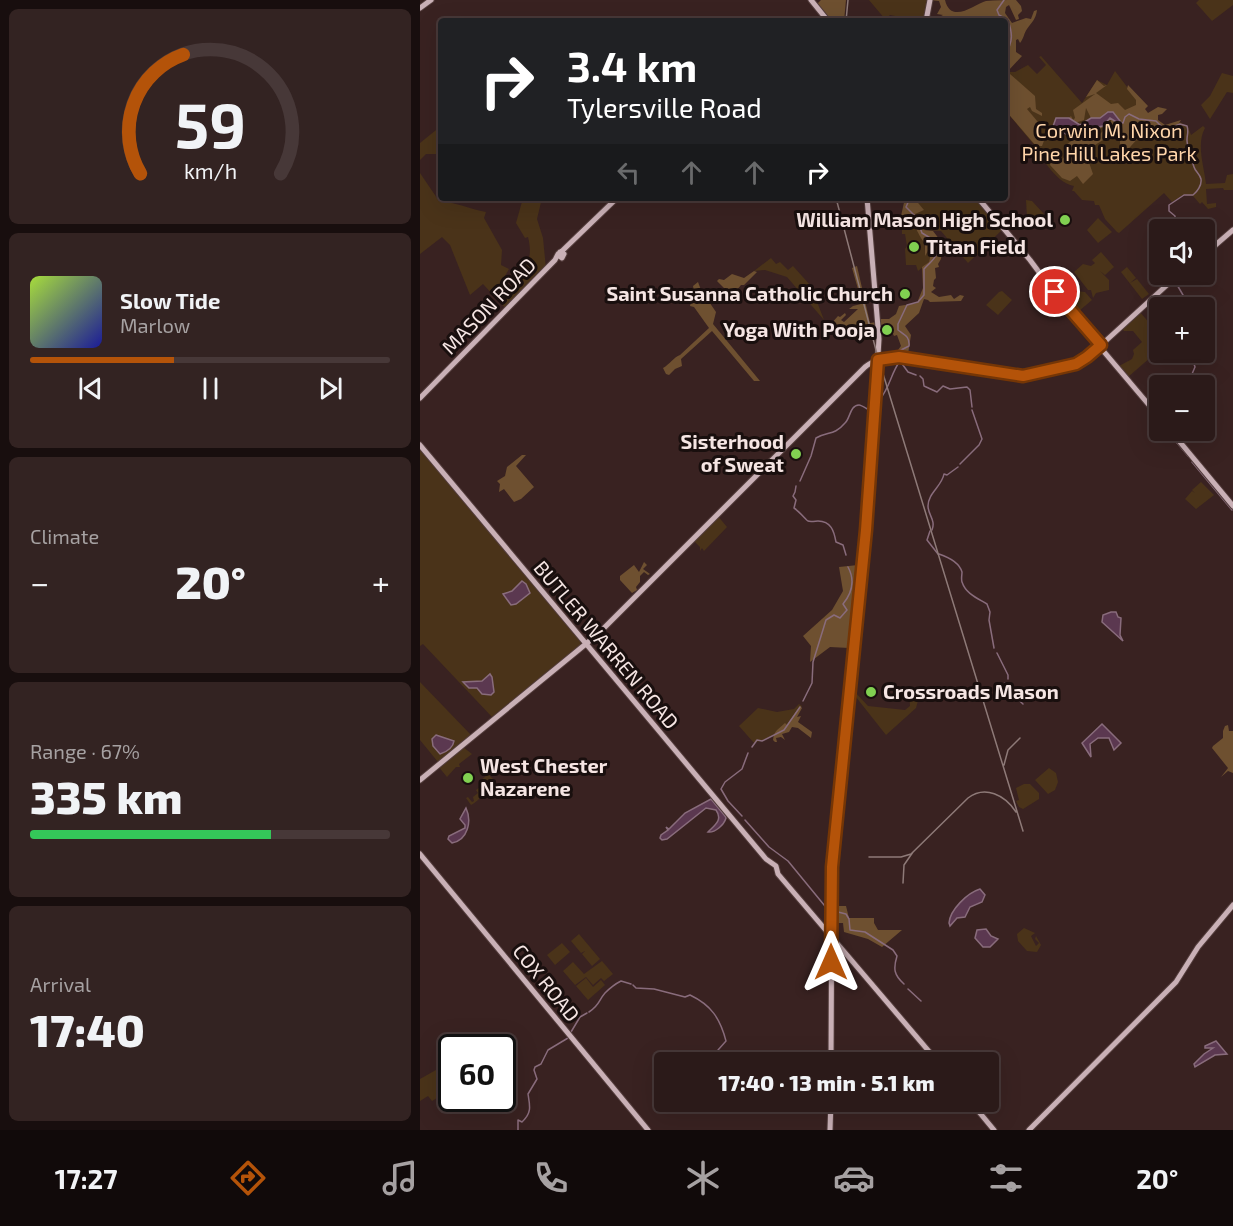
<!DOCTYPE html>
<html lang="en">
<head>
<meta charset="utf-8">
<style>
  :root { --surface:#2b1a19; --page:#332322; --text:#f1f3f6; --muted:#a6a1a2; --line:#473838; --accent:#b45309 }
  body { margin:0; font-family:"Exo 2",sans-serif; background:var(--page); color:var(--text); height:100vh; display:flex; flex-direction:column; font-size:22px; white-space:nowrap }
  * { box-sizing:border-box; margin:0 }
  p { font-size:20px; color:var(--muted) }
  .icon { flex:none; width:33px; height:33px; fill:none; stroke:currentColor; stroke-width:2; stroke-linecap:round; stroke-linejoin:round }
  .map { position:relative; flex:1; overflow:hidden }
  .side { display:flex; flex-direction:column; gap:9px; padding:9px; background:#180e0e; width:420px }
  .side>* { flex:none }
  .guide { position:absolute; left:18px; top:18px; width:570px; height:183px; border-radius:6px; box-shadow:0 6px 24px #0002,0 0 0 2px var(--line); background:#202124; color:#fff; overflow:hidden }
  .controls { position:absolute; left:729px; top:219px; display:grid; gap:12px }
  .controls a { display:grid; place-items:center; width:66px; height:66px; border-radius:6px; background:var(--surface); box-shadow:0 6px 24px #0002,0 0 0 2px var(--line); font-size:30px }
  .speed { position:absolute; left:18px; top:1034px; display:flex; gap:12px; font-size:30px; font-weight:700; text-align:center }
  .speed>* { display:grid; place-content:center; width:78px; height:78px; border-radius:50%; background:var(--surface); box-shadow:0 6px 24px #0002,0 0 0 2px var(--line); line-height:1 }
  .speed .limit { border:3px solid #111; border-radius:9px; background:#fff; color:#111 }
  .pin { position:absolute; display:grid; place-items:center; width:51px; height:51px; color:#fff; margin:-26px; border:3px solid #fff; border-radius:50%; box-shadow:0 2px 6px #0007 }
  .me { position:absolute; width:66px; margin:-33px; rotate:0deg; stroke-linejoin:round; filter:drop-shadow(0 0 4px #0008) }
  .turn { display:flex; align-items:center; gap:21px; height:126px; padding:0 30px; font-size:27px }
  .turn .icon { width:78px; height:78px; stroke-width:2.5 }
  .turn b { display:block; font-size:42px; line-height:51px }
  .lanes { display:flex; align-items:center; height:57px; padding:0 30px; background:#0003; justify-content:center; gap:30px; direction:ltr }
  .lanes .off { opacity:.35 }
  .big { font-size:45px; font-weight:800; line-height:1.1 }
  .side .card { flex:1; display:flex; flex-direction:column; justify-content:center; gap:9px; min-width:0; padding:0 21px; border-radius:9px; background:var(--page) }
  .side .dial { align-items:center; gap:0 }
  .dial svg { height:156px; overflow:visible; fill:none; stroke:var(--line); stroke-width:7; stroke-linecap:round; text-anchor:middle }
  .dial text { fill:var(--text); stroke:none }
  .song { display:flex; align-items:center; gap:18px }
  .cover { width:72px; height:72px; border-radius:9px; background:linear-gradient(135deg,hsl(80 70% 55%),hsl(240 70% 35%)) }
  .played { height:6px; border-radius:3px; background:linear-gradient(90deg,var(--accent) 40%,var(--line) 40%) }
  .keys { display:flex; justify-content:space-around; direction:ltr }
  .heat { display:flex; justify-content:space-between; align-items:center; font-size:33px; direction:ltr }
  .charge { height:9px; border-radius:4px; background:linear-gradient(90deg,#34c759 67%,var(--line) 0) }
  .trip { position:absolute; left:234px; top:1052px; width:345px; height:60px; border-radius:6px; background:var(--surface); box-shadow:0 6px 24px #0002,0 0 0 2px var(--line); font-weight:800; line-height:60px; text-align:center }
  .menu { display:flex; height:96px; justify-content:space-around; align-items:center; background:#110a0a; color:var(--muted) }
  .menu .icon { width:42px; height:42px }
  .menu .on { color:var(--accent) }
  .menu b { font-size:27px; color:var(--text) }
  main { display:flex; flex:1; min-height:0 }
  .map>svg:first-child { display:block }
</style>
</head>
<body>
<main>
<section class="side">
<div class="card dial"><svg viewBox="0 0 100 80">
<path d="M14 69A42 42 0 1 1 86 69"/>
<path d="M14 69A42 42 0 0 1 36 8" stroke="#b45309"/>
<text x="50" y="56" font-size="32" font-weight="700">59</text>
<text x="50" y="72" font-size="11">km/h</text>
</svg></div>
<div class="card">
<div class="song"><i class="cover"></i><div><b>Slow Tide</b><p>Marlow</p></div></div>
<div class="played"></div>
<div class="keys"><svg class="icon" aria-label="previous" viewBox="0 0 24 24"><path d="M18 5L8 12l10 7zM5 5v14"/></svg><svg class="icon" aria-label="pause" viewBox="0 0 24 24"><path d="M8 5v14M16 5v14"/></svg><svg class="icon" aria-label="next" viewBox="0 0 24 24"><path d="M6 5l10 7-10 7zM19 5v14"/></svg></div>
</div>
<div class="card"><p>Climate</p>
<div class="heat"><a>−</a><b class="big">20°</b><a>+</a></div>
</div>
<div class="card"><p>Range · 67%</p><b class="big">335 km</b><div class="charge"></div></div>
<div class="card"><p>Arrival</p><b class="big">17:40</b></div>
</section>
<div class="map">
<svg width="813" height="1130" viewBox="0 0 813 1130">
  <rect width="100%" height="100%" fill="#392221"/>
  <!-- green -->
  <path fill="#4a3319" d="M449,0H509L504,21C497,21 496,20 490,17C484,15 477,17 470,15L465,19Z
    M779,0H813V5L792,21L776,3Z
    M621,56L662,103L677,80L687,85L695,71L739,129L760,122L768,127L771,135L783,126L785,128C776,144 784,166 786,184L805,183L807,175L813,174V190H804L803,188L786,189L787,204L796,203V207L788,209L782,202L780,204L773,196L763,195L752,202L744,193L699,233L697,232L685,219L679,205H675L674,201L662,200L654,191H652L654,186C633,181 628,160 611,150L615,146L585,110V72H595L608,65L617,74L626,65L619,57Z
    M802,73L813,76V93L807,92L790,119L781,105L790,96Z
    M21,126V154H6L0,160V143Z
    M0,173L19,201C35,202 50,209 66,212L64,218L82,250L81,265L89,269L82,281L92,287C105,267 114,261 108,237L105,238L96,223L103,198H122L117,219L123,238L126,269L86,309L63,284L50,295L30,245L22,237L0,254Z
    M494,198H558L583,229L548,263L521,231L504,230L499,224L495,213L503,210Z
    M606,200L612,201L624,214V218L607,217Z
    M678,218L692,232L678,243L667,230Z
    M496,227C504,235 505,244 505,255L512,244L513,245L509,262L498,271L496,265H486L485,249L487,246L485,234H482V229Z
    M681,252L694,267L685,275L680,271L689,280V290L676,293L673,298L671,290H668L654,272L663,264L671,266L675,263L672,260Z
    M351,258L356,264L360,262L368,270L373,266L391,286L404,320L367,277L345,270L334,271Z
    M707,267L716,278L710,283L717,279L729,294L722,299L701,272Z
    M582,291L592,300L578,315L566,305L579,292Z
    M656,291L665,292L672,300L659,311L648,298Z
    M719,311L739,334V350L708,377L699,366L712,359L714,354L713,350L722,342L713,331H704L701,327Z
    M0,447L161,642L160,645L72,717L3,644L0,646Z
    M781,482L794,495L776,509L765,499L772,491L775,493L772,490Z
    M297,515L307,527L284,551L282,548L280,551V547L273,540Z
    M0,682L51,735L18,762L0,740Z
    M432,689H435V692L448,706L485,710L490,706L489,691L499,697L496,708L466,735L432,692Z
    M379,704L382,706C371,725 355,737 334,743L319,726L338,708L357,712L374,709Z
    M43,747L52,754L39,764L40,767H36L27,777L18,766Z
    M629,768L636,773L638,782L635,790L628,794L615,780Z
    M65,771L76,782C68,789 59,801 51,805L46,798L48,797L52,802L54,801L53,797L58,793L56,790L64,784L61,780L66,776L64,772Z
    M604,784H610L619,793V799L603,809L599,807L596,801L599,800L596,788Z
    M604,928L615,933L611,936L616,946L619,943L615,939L616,936L621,945L617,952L607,951L598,941L597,934Z
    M159,934L180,959L172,966L162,954L165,951L161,953L151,941Z
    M142,943L150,952L135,965L127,955Z
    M182,961L193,974L184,981L181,978L173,985L166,977L155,985L143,971L153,962L164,974Z
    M166,978L173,987L181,980L185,985L168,1000L156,986Z
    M23,1066L31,1081V1090L12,1101L8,1096L0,1101V1079Z"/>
  <!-- forest -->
  <path fill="#6e5030" d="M401,0H426L424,21H411L397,4Z
    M510,0H525C531,25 555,4 566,1C575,0 586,0 596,0L601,6L602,11L598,15L599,19L596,20L589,5L586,7L585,13L592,23L606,18L611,19L614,11L617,10C616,19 612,22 607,29C604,33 604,38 600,43L598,39L596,40V52L602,56L588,71H585V46L588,40L585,21H554L549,16L542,21L529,19L524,21L517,18L523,15L517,14L521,7L519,1Z
    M585,73L590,74L615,96L616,109L622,113V116L612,111L610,107L607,109L623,128L619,131L620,135L625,138L622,146H616L585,110Z
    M677,80L684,86L687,85L676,93L691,104L698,103L705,110L716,105V100L707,89L708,85L728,106L725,109L728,113L738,107L747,109L742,114L738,115V120L745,125L761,120L747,141L737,128C724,129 713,144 705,153L700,150V140L691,135L675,145L666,154L673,174L663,184L657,176L650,181L642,178L630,165L631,160L637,156L636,160L639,164L643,158L650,154L646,145L662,133L669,134L672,131L687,123L686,127L681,128L675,134V139L683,131L691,130V118L698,123L700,121L691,112L680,118H671L666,108L664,120L655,123L649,118L651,116L653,120L655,118L653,110L675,94L666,97Z
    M485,198H494L504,210L495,214L501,221L499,224L504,230L513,231L523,244L521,259L518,264L519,267L515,268L516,278L514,280L513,286L516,288L511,292L519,297L531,295L534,299L540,295L544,296L541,301L510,302L508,300L504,299L499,313L485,326L491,335L488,354H478V350L481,346L477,335L474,336L473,334H471L470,324L458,325V331L454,336L445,331C433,338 421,334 410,325L418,316L420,317L425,313L426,315L421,320L424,322L438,309H429L433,306L441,304L434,302L438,289L432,268L437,266L450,323L457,322V319H469L476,314L479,306L497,303L503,288L502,267L509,262L513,245L512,244L505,256V243C501,240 494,224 491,219L486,220L481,216Z
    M334,271L337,272L324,285H321L312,296L297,281L299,279L304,280L312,274L324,278Z
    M278,282L281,290L296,312L293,324L340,381H334L292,331L261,359L262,366L255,369L249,375L246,374L243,368C250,364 254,357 260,355L289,328L274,307L270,306L271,302L267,300L266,295L274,291L273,286Z
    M102,455H106L96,466L114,487L101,499L94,502L84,489L79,492L80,484L77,481L85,476L87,467Z
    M224,562L227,565L223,569L230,574L228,575L224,572L220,576V582L216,587L217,590L212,593L200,580V576L214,565L219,572Z
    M438,565L429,648L410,647L390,662L391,646L383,636L412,610L423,591L419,567Z
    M380,706L382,708L377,717L381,716L378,722L392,732L391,738L378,728L372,727L369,732L362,734L365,740L361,737L356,738L357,742H355L353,740C354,730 359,729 365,723L367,725Z
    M808,725L809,731H813V773L808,771L801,777L808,768L792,748L793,746L803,738V731L805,726Z
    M414,906H426L429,918H454V923L458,930H482L462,947L448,939L424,932L423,923H414Z"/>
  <!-- water -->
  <path fill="#5b3850" stroke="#896c7c" stroke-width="1.5" d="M688,112H693L700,121L698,123L690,118L683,126L678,127L669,134H646L637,130L631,132L636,118H649L660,125L671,118H680Z
    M102,581L106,584L110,593L96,604L91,605L83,594L92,591Z
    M691,612H696L698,617L701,618L700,635L703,641L682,622L683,615Z
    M70,674L72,677L74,692L71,695L62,694L57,688H49L43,682L62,681Z
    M682,724L701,743L694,750L689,738H678L670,744L671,757L662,743Z
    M16,735L34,741C33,748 26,752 20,754L13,746L12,739Z
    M291,799L305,816L306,818C304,825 295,833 288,832C295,825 303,820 296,810L286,808L247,839L242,840L240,838L241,835L248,830L246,827L249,829L265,813Z
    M46,808C52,821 48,840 32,843L28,839L29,836L45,828V825L40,819Z
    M560,889L565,895L562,902L550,907L545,917L537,918L530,926L529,923C530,910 547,893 560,889Z
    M566,929L571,936L578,939L570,947H563L555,938L557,930Z
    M796,1041L807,1054L795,1055L775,1067L774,1064L784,1054L793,1048H785V1046Z"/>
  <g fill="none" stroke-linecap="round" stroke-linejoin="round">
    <!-- stream -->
    <path stroke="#896c7c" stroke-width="1.5" d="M584,0L577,10L579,15L588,20C592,32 594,42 585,53
      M699,122L703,123L705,117L709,114L719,119L736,121L745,130L760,124L767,126C769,132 767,134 767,140C767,145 772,161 774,167C775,171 780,174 781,179C782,185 777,192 773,195H764L749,205V211L755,216V230
      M740,265L738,268L740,272
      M743,274H744
      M746,274L751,277
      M756,283L763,295L761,308
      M784,320L791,324
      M479,351L489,346C490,337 485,335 478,330V324L487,305L498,302L504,295V269C512,260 520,257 517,242L502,233L496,217L486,207L490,198
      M770,352L775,367L772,374L774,386
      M500,376L503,379L504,386L517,392L523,386L530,389L547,387L550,390L552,407
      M460,399C470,387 471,373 480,361L488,372L496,375
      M457,410L460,400
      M756,430V431
      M752,437L768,456
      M772,462L812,510
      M540,464L559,445L562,439L552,410
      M380,481L391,456L396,438C408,431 414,436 425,423C430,419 430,405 439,405C442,405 448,410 451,411
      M376,486L375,492L373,496L376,500L374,508C379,511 387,521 388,521C390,522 396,521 398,521C411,521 414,531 416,542L423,545L426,555
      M512,530C516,520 508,515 508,506C508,493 522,486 524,474L527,475L538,467
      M510,531L507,540L518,554
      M519,554C528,557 539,562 542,572C542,575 541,579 542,582C546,594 557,598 567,604L570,612L569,620L574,648
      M577,653L588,675V679
      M585,683L590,692
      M591,693L603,704
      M383,701L392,683L393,662L406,620L414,615L420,618L427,610L423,604C432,593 435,580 428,567
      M332,747L337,740L342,741L364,730L380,707
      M322,816L308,801L301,789L305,782L322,769L328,753
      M325,820L349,847L368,861L409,911
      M414,911L426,914L429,919L430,930L445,932L473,950L477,956C473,969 474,975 484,984
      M213,985L216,988L234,989L265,997L270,995C291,1005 300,1018 306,1041L298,1050L299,1062
      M488,989L501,1001
      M169,1012C180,1005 178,1001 185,993C190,988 195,984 201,981L211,984
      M151,1032L160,1017L167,1013
      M335,1101L347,1107L360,1101
      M98,1130V1120L102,1122C112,1113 110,1106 108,1094L117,1079L114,1070L115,1067L121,1064L128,1050L148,1038"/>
    <defs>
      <path id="major" d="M391,0L408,21
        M0,8L11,0
        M506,21L510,0
        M558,198L610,260L636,295L740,418
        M140,252L144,254L142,258L138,255Z
        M141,252L197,198
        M784,255L813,230
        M679,347L759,274
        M0,398L135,260L138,254
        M384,428L445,367C480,338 561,377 604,374C622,372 647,368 662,358C669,354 674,348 681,345
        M750,430L813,506
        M0,445L346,859L356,866L358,874L518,1062
        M0,780L178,634L386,426
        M0,854L228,1130
        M411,1062L412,867L454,419L459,339L447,198
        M550,1101L574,1130
        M410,1130L411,1101
        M609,1130L756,982L778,947L813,905"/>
    </defs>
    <!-- major casing -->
    <use href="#major" stroke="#533d3c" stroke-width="7"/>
    <!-- major -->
    <use href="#major" stroke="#c9b0b6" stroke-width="5"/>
    <!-- rail -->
    <path stroke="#8e7a78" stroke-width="1.5" d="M426,21L428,0
      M416,198L457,354L603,831
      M584,765L588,750L600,738
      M449,857H481L491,854L548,798C565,785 585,795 596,812
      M483,883L484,865L493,852"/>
  </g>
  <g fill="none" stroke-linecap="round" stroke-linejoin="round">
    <defs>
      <path id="route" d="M411,962L412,867L446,530L458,360L479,357L603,376L656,364L667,357L681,345L635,292"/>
    </defs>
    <!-- route casing -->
    <use href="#route" stroke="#753606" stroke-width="15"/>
    <!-- route -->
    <use href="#route" stroke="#b45309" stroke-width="10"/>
  </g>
  <!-- markers -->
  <g fill="#81d051" stroke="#190f0e" stroke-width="2">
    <circle cx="645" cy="220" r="6"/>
    <circle cx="494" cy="247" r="6"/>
    <circle cx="485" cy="294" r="6"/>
    <circle cx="467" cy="330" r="6"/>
    <circle cx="376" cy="454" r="6"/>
    <circle cx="451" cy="692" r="6"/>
    <circle cx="48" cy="778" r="6"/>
  </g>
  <g text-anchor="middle" stroke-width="6" stroke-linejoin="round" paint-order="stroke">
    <!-- park labels -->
    <g font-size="20" fill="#ffd5aa" stroke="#190f0e">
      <text x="689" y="138">Corwin M. Nixon<tspan x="689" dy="23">Pine Hill Lakes Park</tspan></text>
    </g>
    <!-- poi labels -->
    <g font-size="20" font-weight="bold" fill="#f5e5e3" stroke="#190f0e" text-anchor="end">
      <text x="633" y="227">William Mason High School</text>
      <text x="506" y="254" text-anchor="start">Titan Field</text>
      <text x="473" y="301">Saint Susanna Catholic Church</text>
      <text x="455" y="337">Yoga With Pooja</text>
      <text x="364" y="449">Sisterhood<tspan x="364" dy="23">of Sweat</tspan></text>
      <text x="463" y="699" text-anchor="start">Crossroads Mason</text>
      <text x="60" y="773" text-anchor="start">West Chester<tspan x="60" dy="23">Nazarene</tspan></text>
    </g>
    <!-- street labels -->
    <g font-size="20" fill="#f5e5e3" stroke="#190f0e">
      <text transform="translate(69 306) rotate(-46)" y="7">MASON ROAD</text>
      <text transform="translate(186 645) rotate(50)" y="7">BUTLER WARREN ROAD</text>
      <text transform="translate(126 983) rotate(51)" y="7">COX ROAD</text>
    </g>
  </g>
</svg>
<div class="controls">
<a><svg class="icon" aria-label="sound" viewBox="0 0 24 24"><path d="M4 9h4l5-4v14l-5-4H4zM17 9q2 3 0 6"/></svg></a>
<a>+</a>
<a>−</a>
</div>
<div class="speed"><div class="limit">60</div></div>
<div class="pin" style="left:635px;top:292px;background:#d93025"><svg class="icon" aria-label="arrive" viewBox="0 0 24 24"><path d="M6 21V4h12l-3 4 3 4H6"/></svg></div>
<svg class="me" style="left:411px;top:962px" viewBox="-20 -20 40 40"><path d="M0-17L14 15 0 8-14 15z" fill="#b45309" stroke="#fff" stroke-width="4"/></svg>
<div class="trip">17:40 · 13 min · 5.1 km</div>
<div class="guide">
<div class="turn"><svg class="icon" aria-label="right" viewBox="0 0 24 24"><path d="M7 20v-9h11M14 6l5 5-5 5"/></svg><div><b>3.4 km</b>Tylersville Road</div></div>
<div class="lanes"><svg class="icon off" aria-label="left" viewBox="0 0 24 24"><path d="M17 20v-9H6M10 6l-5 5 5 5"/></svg><svg class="icon off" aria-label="ahead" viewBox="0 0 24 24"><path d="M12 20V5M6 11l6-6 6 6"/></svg><svg class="icon off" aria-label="ahead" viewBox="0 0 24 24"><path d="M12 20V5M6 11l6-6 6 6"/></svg><svg class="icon" aria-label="right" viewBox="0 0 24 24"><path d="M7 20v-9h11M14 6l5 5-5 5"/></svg></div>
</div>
</div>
</main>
<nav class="menu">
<b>17:27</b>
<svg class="icon on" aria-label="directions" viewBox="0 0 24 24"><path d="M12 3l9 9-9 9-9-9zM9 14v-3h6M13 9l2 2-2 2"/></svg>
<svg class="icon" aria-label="music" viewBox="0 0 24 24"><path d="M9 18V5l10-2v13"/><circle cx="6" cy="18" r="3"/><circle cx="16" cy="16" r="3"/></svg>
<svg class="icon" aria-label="phone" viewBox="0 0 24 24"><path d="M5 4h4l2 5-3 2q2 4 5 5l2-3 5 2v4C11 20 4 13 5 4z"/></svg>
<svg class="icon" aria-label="climate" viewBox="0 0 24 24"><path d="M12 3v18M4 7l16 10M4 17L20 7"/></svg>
<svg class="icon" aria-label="car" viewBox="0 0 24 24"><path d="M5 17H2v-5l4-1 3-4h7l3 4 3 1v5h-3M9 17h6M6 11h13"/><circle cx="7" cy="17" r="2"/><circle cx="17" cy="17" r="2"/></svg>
<svg class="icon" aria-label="filters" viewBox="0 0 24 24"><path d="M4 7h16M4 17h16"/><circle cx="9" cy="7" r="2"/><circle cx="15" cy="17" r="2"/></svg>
<b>20°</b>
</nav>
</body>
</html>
